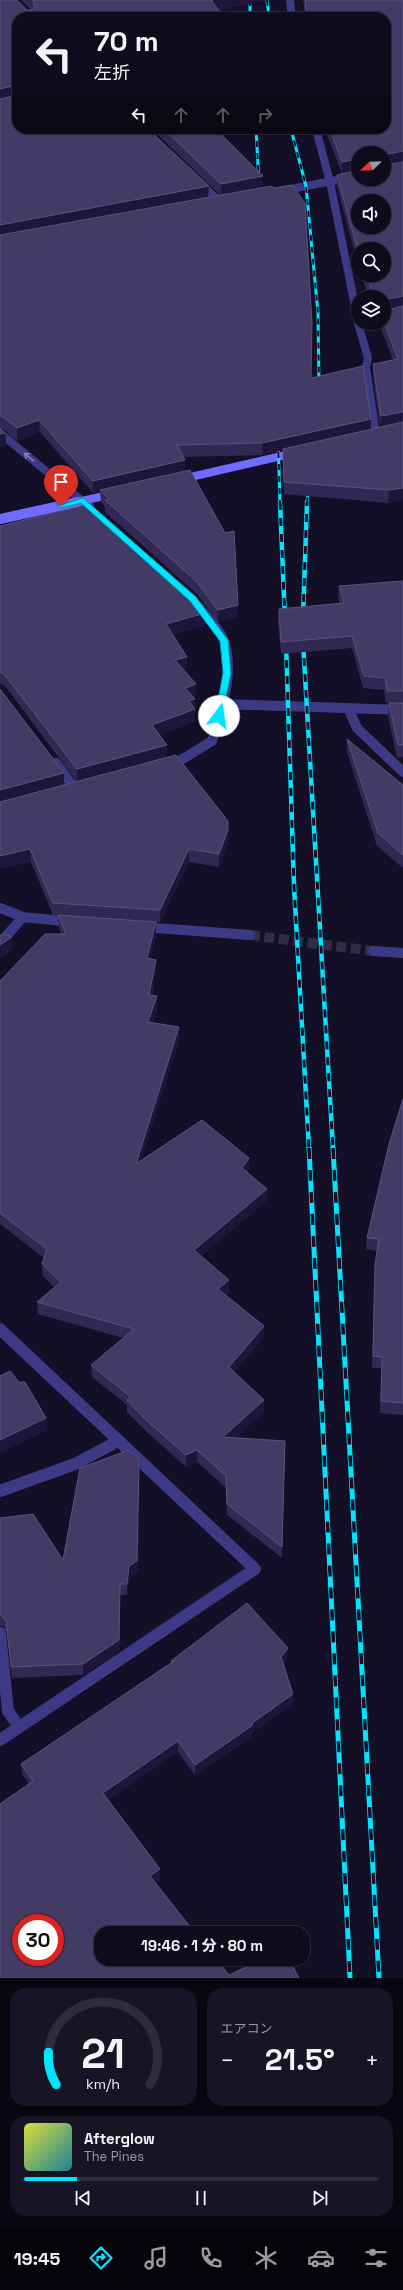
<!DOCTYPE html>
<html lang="ja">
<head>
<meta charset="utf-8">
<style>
  :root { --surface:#0e0b1c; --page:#171425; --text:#f1f3f6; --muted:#9b9ba3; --line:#2e2b3b; --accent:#00e5ff }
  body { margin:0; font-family:"Space Grotesk","Noto Sans JP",sans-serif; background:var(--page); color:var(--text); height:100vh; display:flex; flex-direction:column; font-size:15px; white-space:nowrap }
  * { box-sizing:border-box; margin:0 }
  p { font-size:13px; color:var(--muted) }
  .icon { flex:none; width:22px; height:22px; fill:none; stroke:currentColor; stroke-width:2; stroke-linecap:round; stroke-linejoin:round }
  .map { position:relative; height:1978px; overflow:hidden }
  .side { display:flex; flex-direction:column; gap:10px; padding:10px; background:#08060f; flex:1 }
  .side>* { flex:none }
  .banner { position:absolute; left:12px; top:12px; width:379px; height:122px; border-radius:16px; box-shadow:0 1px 3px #0004,0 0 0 1px var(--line); background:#0e0b1c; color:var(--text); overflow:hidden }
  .needle { width:26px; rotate:247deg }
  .buttons { position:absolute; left:351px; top:146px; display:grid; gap:8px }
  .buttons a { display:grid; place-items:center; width:40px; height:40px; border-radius:50%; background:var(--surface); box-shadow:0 1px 3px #0004,0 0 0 1px var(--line); font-size:20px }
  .speed { position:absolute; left:12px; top:1914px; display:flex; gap:8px; font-size:20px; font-weight:700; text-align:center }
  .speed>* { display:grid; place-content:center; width:52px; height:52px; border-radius:50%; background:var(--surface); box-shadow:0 1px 3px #0004,0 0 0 1px var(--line); line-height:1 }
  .speed .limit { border:6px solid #d22; background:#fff; color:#111 }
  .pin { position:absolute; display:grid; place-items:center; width:34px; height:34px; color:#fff; margin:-41px -17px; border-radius:50% 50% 50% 0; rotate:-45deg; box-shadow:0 0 4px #0007 }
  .pin .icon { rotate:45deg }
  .me { position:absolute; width:44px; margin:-22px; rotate:14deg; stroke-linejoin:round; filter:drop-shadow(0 0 3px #0008) }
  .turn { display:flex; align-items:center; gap:14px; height:84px; padding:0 16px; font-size:18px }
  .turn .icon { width:52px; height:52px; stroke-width:2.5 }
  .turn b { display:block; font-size:28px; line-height:34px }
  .lanes { display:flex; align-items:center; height:38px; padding:0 16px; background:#0003; justify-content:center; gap:20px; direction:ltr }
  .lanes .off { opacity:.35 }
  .big { font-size:30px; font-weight:700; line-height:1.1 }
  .side .tile { flex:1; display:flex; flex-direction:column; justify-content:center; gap:6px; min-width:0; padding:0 14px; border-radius:16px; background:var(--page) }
  .side .dial { align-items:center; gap:0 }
  .dial svg { height:104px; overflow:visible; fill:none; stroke:var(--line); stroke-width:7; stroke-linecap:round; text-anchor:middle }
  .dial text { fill:var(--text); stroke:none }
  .song { display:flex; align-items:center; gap:12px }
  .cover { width:48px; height:48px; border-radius:6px; background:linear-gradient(135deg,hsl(60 70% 55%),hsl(190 70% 35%)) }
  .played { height:4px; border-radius:2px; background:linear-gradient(90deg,var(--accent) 15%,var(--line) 15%) }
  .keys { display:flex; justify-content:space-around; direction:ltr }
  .heat { display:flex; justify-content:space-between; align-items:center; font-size:22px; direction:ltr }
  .side .tiles { flex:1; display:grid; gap:10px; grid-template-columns:1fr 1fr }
  .tile:last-child { grid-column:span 2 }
  .trip { position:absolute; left:94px; top:1926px; width:216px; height:40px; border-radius:16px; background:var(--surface); box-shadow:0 1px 3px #0004,0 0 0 1px var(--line); font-weight:700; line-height:40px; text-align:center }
  .menu { display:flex; height:64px; justify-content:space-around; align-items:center; background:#06040b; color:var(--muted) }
  .menu .icon { width:28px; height:28px }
  .menu .current { color:var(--accent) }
  .menu b { font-size:18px; color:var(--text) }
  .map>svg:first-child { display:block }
</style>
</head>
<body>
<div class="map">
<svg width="403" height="1978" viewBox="0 0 403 1978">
  <rect width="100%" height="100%" fill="#130f26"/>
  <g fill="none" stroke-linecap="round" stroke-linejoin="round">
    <!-- street-tunnel -->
    <path stroke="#312d47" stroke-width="10" stroke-dasharray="10 4.5" stroke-linecap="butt" d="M250,935L373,951"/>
    <!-- lane -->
    <path stroke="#3d3a85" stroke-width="12" d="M0,1491L75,1464L118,1441
      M0,1633L8,1711L19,1727"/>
    <!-- street-far2 -->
    <path stroke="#3d3a85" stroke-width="8" d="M290,0L292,17
      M316,129L330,182L358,321
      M199,182L220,202
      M281,191L358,176
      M358,323L368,358L366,367L376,435
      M0,433L85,503"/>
    <!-- street-far1 -->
    <path stroke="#3d3a85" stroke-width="10" d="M84,502L89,506
      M222,704L403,710
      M349,710L357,728L403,772
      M56,763L75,789
      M168,764L181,760L212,741C221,711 235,672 224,641C219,628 207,617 198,606
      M0,908L23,917L72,922
      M142,927L250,935
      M0,943L23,917
      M373,951L403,953"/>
    <!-- street -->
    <path stroke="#3d3a85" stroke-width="12" d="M0,1329L255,1569L0,1740"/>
    <!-- secondary-far1 -->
    <path stroke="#6f6bff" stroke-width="8" d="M182,479L295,453
      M73,503L113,494"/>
    <!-- secondary -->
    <path stroke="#6f6bff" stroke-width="10" d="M0,519L78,502"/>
    <defs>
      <path id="rail-far2" d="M250,0V17
        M267,0L269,17
        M256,129L259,183
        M291,129L306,186L318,313L319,387
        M278,440L280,503
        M307,503L309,484"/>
      <path id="rail-far1" d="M280,502L285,620
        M303,618L307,502
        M303,642L333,1149
        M286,644L294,886L309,1149"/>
      <path id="rail" d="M309,1148L350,1978
        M333,1148L379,1978"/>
    </defs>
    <!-- rail-far2 casing -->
    <use href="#rail-far2" stroke="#00e5ff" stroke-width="3"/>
    <!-- rail-far1 casing -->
    <use href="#rail-far1" stroke="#00e5ff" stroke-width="4.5"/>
    <!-- rail casing -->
    <use href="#rail" stroke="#00e5ff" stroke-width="5"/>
    <!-- rail-far2 -->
    <use href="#rail-far2" stroke="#130f26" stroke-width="2" stroke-dasharray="6" stroke-linecap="butt"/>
    <!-- rail-far1 -->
    <use href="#rail-far1" stroke="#130f26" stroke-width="3" stroke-dasharray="8" stroke-linecap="butt"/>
    <!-- rail -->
    <use href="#rail" stroke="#130f26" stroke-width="3.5" stroke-dasharray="11" stroke-linecap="butt"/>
  </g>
  <!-- wall -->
  <path fill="#312854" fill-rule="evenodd" d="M0,0L27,10H31L21,0H266L219,10L17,17V129L208,197L220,195L152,129H216L262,187L311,378L370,430L380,427L373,376V364L393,360L379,323H384V297H369L361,275H384L358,249V265L337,187V175L345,173L342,174L325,129H386V17H305L303,0H403V500L388,503L284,494L283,450L262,455L183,457L185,471L238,617L218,622L197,594L105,512V507L101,502L100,491L93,493L40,432L17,441L3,429H1L5,433L6,445L0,447ZM358,153L384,179H358Z
    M0,526L205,613V626L173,634L187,657V669L184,670L196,696L193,697L195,699V721L159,735L167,757L77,782L5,686L0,684Z
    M403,581V757L397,758L388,716L389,703H390H386L384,690L363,688L352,648L281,654L278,621L279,609L340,603L338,599L339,586Z
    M0,689L64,773V785L0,803L176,755L228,821V842L219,867L189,862L160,922H156V935L150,959L156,960V972L152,995L157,996V1009L153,1023L179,1027V1040L141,1160L202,1120L249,1158L248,1171L247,1172L267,1189L266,1201L201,1256L229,1280V1292L225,1295L264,1326L263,1338L234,1372L264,1400V1412L235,1438L285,1441L282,1558L227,1515L226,1488L197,1462L186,1467L148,1433L127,1412V1405L92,1377L91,1365L123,1338L38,1314L37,1302L54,1287L43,1276L42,1264L44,1258L0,1224V981L45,934H61L59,928L58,915H53L31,862L0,868Z
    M347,739L403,785V868L377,846L347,752Z
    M403,1099V1415L380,1413L381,1368H372L374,1276L377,1251L366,1249L367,1238Z
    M139,1459L140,1471L138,1572L129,1577L127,1595H120V1651L83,1675L12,1678L7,1632L3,1626H0V1518L63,1560Z
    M288,1648L287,1658L283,1664L293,1694L292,1705L252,1733V1736L195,1775L178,1752L108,1800L160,1869V1879L155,1883L229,1975L0,1978L29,1784L22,1774L21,1764L171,1664V1661Z"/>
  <!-- shaded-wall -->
  <path fill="#1d163a" d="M211,0H266L211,12Z
    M17,85V96L0,101V89Z
    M403,151L402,163L384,167V155Z
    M358,159V171L342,174V162Z
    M263,176L262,188L221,196V184Z
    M209,186L208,198L0,237V225Z
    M403,296L402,308L384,312V300Z
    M403,412L402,424L380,429L381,416Z
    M371,419L370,431L262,455V443Z
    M39,420L40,432L17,441V428Z
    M5,433L6,445L0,447V434Z
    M185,460V472L100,490V491L93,493V481Z
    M403,488V500L388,503L389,490Z
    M238,605V617L218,622V610Z
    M205,613V626L166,636V624Z
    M187,657V669L175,672V660Z
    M196,684V696L185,700V688Z
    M195,699V721L152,738V725L189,701Z
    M167,745V757L77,782V769Z
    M64,773V785L0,803V790Z
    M228,830V842L219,867V854Z
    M30,849L31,862L0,868V856Z
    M189,849V862L160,922V910Z
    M156,922V935L148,971L147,958Z
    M12,937L13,949L0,958V945Z
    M156,960V972L149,1007V995Z
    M157,996V1009L149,1034L148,1022Z
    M179,1027V1040L136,1176V1164Z
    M249,1158L248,1171L241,1180L242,1168Z
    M267,1189L266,1201L194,1262V1250Z
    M229,1280V1292L218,1301V1289Z
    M264,1326L263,1338L228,1379L229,1367Z
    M264,1400V1412L223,1449V1437Z
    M46,1418L47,1430L0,1453V1440Z
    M197,1450V1462L186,1467V1455Z
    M139,1459L140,1471L138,1572L129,1577L127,1595V1584Z
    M120,1584V1651L83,1675V1664Z
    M288,1648L287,1658L280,1667L281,1657Z
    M293,1694L292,1705L252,1733V1736L195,1775V1765L251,1724Z
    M178,1741V1752L104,1803L103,1793Z
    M160,1869V1879L150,1886V1876Z"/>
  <!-- building -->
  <path fill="#433a66" stroke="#5a527e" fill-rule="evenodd" d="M0,0H17L27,10H34V2L32,0H213H211L224,17H17V85L0,89Z
    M305,0H403V151L384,155V153H358V159L342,162L330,129H386V17H307Z
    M17,95V129H148L209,186L0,225V99Z
    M164,129H216L263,176L221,184Z
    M403,162V296L384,300V297H374L366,275H384V249H358V251L337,175L358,170V179H384V164L386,165ZM358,201H384V227H358Z
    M292,185L305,203L312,323L311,378L363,366L371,419L262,443L177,445L185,460L93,481L39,420L17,428L2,416H0V235L271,186L274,188Z
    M403,306V412L381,416L373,364L398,359L384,322V309L386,310Z
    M403,422V488L389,490L284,482L283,449Z
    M0,428L5,433L0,434Z
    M190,470L225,533L234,531L238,605L218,610L197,582L105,500L109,499L100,490Z
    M90,504L188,591L205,613L166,624L187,657L175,660L196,684L185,688L195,699L189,701L195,709L152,725L167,745L77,769L4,674L0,672V526Z
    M403,581V691H387L385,678L364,676L352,636L281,642L279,609L344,603L339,586Z
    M0,689L64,773L0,790Z
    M389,703H403V745H398Z
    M347,739L403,785V855L378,833Z
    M176,755L228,821V830L219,854L189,849L160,910L53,903L30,849L0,856V802Z
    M58,915L156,922L147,958L156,960L149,995L157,996L148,1022L179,1027L136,1164L202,1120L249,1158L242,1168L267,1189L194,1250L229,1280L218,1289L264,1326L229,1367L264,1400L223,1437L285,1441L282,1547L227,1504L226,1476L197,1450L186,1455L147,1421L127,1400L131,1397L91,1365L134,1329L37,1302L61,1282L42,1264L47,1249L0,1213V981L45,934H66Z
    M4,934L12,937L0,945V936Z
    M403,1099V1403L381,1401L382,1357L373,1356L375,1264L379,1239L367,1238L389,1144Z
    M10,1371L19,1382H25L46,1418L0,1440V1376Z
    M129,1450L139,1459L137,1561L129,1566L127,1584H120L119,1640L83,1664L11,1667L6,1621L1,1615H0V1518L33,1514L63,1560L80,1468Z
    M247,1603L288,1648L281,1657L293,1694L251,1724L253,1725L195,1765L178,1741L103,1793L160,1869L150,1876L195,1933H101V1959H216L229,1975L263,1959H289L299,1978H0V1804L33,1781L21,1764L174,1661H171ZM21,1923H55V1957H21Z"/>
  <!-- one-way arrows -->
  <defs><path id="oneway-shaft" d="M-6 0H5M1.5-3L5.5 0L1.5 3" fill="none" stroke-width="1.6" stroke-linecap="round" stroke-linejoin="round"/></defs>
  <use stroke="#837fbc" href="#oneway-shaft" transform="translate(29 457) rotate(-141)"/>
  <!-- route -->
  <path fill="#00e5ff" stroke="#0095a6" d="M83,498L196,597L228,640L231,673L222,718L215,716L223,673L220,641L190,601L81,503L61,508L57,506Z"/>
</svg>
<div class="buttons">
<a><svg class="needle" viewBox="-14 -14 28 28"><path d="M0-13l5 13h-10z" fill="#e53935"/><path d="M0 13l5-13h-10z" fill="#9b9ba3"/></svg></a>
<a><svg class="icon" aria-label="sound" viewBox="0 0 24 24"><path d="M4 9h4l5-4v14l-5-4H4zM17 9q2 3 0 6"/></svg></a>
<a><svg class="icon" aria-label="search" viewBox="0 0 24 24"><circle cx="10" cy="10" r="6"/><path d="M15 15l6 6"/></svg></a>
<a><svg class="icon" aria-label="layers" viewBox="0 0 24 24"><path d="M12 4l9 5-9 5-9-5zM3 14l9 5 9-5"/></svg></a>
</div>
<div class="speed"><div class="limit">30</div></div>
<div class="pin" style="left:61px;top:506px;background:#d93025"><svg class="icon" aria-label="arrive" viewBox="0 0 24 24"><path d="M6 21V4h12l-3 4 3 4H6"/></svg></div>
<svg class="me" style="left:219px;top:716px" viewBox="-20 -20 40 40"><circle r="19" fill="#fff"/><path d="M0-13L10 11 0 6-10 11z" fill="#00e5ff"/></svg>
<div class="trip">19:46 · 1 分 · 80 m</div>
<div class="banner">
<div class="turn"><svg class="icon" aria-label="left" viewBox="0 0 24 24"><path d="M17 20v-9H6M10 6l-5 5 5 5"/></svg><div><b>70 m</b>左折</div></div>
<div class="lanes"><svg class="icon" aria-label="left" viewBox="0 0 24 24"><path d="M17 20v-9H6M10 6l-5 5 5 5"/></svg><svg class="icon off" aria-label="ahead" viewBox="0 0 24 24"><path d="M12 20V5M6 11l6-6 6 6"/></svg><svg class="icon off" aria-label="ahead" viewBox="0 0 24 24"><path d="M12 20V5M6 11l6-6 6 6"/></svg><svg class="icon off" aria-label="right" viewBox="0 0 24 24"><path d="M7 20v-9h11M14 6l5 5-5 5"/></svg></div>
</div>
</div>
<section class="side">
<div class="tiles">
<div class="tile dial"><svg viewBox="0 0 100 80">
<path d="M14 69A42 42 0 1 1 86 69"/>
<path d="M14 69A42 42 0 0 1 8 44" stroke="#00e5ff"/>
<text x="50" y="56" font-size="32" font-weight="700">21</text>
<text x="50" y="72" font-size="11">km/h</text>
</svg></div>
<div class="tile"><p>エアコン</p>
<div class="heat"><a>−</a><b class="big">21.5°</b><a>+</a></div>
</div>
<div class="tile">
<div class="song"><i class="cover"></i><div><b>Afterglow</b><p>The Pines</p></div></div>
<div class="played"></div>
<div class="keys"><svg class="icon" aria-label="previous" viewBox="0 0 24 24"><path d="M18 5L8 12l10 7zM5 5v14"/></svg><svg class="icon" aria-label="pause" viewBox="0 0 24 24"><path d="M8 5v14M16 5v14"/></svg><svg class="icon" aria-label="next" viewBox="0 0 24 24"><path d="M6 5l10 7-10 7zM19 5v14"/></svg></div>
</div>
</div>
</section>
<nav class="menu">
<b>19:45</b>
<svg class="icon current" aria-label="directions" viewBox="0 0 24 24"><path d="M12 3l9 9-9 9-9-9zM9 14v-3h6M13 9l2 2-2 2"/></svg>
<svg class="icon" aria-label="music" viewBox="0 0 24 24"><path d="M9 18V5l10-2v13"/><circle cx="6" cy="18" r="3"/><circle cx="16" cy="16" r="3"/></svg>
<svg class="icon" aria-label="phone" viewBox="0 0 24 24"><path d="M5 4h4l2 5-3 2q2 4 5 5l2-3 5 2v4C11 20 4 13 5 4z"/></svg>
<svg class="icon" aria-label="climate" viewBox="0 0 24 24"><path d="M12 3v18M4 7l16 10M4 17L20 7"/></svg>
<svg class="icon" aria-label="car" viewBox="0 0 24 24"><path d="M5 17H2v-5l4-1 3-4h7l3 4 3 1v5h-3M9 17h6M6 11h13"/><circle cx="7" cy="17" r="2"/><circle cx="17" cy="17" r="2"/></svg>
<svg class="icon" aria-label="filters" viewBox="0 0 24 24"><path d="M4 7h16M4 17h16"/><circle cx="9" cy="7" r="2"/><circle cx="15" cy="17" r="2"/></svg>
</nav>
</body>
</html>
